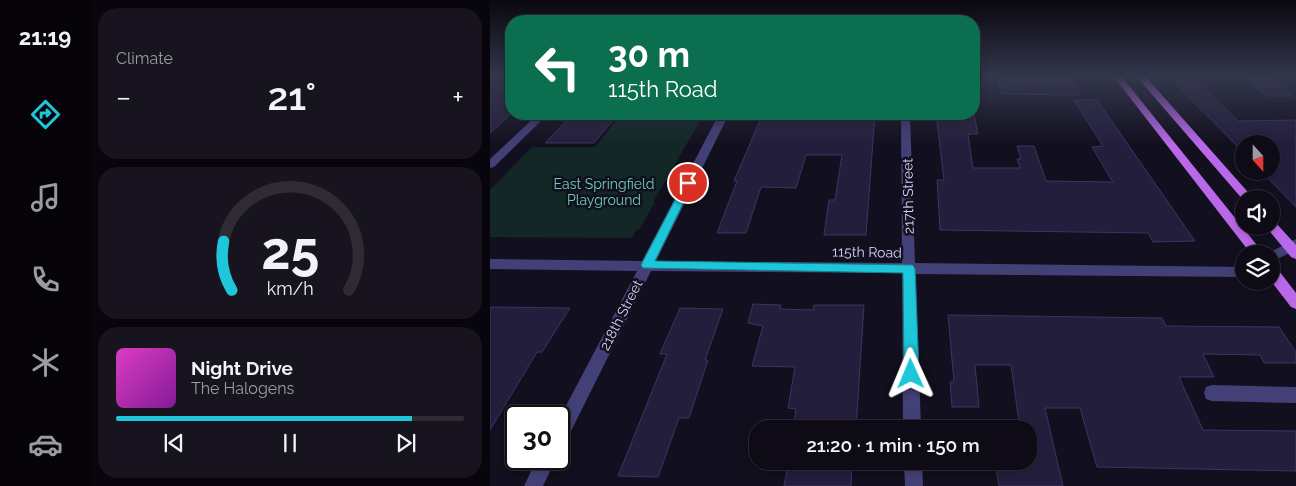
<!DOCTYPE html>
<html lang="en">
<head>
<meta charset="utf-8">
<style>
  :root { --surface:#0e0b16; --page:#17141f; --text:#f1f3f6; --muted:#9b9ba1; --line:#2e2b35; --accent:#1ec6d9 }
  body { margin:0; font-family:Raleway,sans-serif; background:var(--page); color:var(--text); height:100vh; display:flex; flex-direction:column; font-size:19px; white-space:nowrap }
  * { box-sizing:border-box; margin:0 }
  p { font-size:16px; color:var(--muted) }
  .icon { flex:none; width:28px; height:28px; fill:none; stroke:currentColor; stroke-width:2; stroke-linecap:round; stroke-linejoin:round }
  .map { position:relative; flex:1; overflow:hidden }
  .side { display:flex; flex-direction:column; gap:8px; padding:8px; background:#08060c; width:400px }
  .side>* { flex:none }
  .top-card { position:absolute; left:15px; top:15px; width:475px; height:105px; border-radius:20px; box-shadow:0 2px 8px #0003,0 0 0 1px var(--line); background:#0b6e4f; color:#fff; overflow:hidden }
  .needle { width:32px; rotate:159deg }
  .controls { position:absolute; left:745px; top:135px; display:grid; gap:10px }
  .controls a { display:grid; place-items:center; width:45px; height:45px; border-radius:50%; background:var(--surface); box-shadow:0 2px 8px #0003,0 0 0 1px var(--line); font-size:25px }
  .speed { position:absolute; left:15px; top:405px; display:flex; gap:10px; font-size:25px; font-weight:700; text-align:center }
  .speed>* { display:grid; place-content:center; width:65px; height:65px; border-radius:50%; background:var(--surface); box-shadow:0 2px 8px #0003,0 0 0 1px var(--line); line-height:1 }
  .speed .limit { border:2px solid #111; border-radius:8px; background:#fff; color:#111 }
  .pin { position:absolute; display:grid; place-items:center; width:42px; height:42px; color:#fff; margin:-21px; border:2px solid #fff; border-radius:50%; box-shadow:0 1px 5px #0007 }
  .me { position:absolute; width:55px; margin:-28px; rotate:359deg; stroke-linejoin:round; filter:drop-shadow(0 0 4px #0008) }
  .turn { display:flex; align-items:center; gap:18px; height:105px; padding:0 20px; font-size:22px }
  .turn .icon { width:65px; height:65px; stroke-width:2.5 }
  .turn b { display:block; font-size:35px; line-height:42px }
  .big { font-size:38px; font-weight:600; line-height:1.1 }
  .side .widget { flex:1; display:flex; flex-direction:column; justify-content:center; gap:8px; min-width:0; padding:0 18px; border-radius:20px; background:var(--page) }
  .side .dial { align-items:center; gap:0 }
  .dial svg { height:130px; overflow:visible; fill:none; stroke:var(--line); stroke-width:7; stroke-linecap:round; text-anchor:middle }
  .dial text { fill:var(--text); stroke:none }
  .song { display:flex; align-items:center; gap:15px }
  .cover { width:60px; height:60px; border-radius:8px; background:linear-gradient(135deg,hsl(310 70% 55%),hsl(290 70% 35%)) }
  .played { height:5px; border-radius:2px; background:linear-gradient(90deg,var(--accent) 85%,var(--line) 85%) }
  .keys { display:flex; justify-content:space-around; direction:ltr }
  .heat { display:flex; justify-content:space-between; align-items:center; font-size:28px; direction:ltr }
  .trip { position:absolute; left:259px; top:420px; width:288px; height:50px; border-radius:20px; background:var(--surface); box-shadow:0 2px 8px #0003,0 0 0 1px var(--line); font-weight:600; line-height:50px; text-align:center }
  main { display:flex; flex:1; min-height:0 }
  .tab-bar { display:flex; flex-direction:column; width:90px; justify-content:space-around; align-items:center; background:#060409; color:var(--muted) }
  .tab-bar .icon { width:35px; height:35px }
  .tab-bar .on { color:var(--accent) }
  .tab-bar b { font-size:22px; color:var(--text) }
  .map>svg:first-child { display:block }
</style>
</head>
<body>
<main>
<nav class="tab-bar">
<b>21:19</b>
<svg class="icon on" aria-label="directions" viewBox="0 0 24 24"><path d="M12 3l9 9-9 9-9-9zM9 14v-3h6M13 9l2 2-2 2"/></svg>
<svg class="icon" aria-label="music" viewBox="0 0 24 24"><path d="M9 18V5l10-2v13"/><circle cx="6" cy="18" r="3"/><circle cx="16" cy="16" r="3"/></svg>
<svg class="icon" aria-label="phone" viewBox="0 0 24 24"><path d="M5 4h4l2 5-3 2q2 4 5 5l2-3 5 2v4C11 20 4 13 5 4z"/></svg>
<svg class="icon" aria-label="climate" viewBox="0 0 24 24"><path d="M12 3v18M4 7l16 10M4 17L20 7"/></svg>
<svg class="icon" aria-label="car" viewBox="0 0 24 24"><path d="M5 17H2v-5l4-1 3-4h7l3 4 3 1v5h-3M9 17h6M6 11h13"/><circle cx="7" cy="17" r="2"/><circle cx="17" cy="17" r="2"/></svg>
</nav>
<section class="side">
<div class="widget"><p>Climate</p>
<div class="heat"><a>−</a><b class="big">21°</b><a>+</a></div>
</div>
<div class="widget dial"><svg viewBox="0 0 100 80">
<path d="M14 69A42 42 0 1 1 86 69"/>
<path d="M14 69A42 42 0 0 1 9 39" stroke="#1ec6d9"/>
<text x="50" y="56" font-size="32" font-weight="700">25</text>
<text x="50" y="72" font-size="11">km/h</text>
</svg></div>
<div class="widget">
<div class="song"><i class="cover"></i><div><b>Night Drive</b><p>The Halogens</p></div></div>
<div class="played"></div>
<div class="keys"><svg class="icon" aria-label="previous" viewBox="0 0 24 24"><path d="M18 5L8 12l10 7zM5 5v14"/></svg><svg class="icon" aria-label="pause" viewBox="0 0 24 24"><path d="M8 5v14M16 5v14"/></svg><svg class="icon" aria-label="next" viewBox="0 0 24 24"><path d="M6 5l10 7-10 7zM19 5v14"/></svg></div>
</div>
</section>
<div class="map">
<svg width="806" height="486" viewBox="0 0 806 486">
  <rect width="100%" height="100%" fill="#120f1e"/>
  <!-- green -->
  <path fill="#132727" d="M132,114H214L163,202H165L149,230H146L142,238L0,237V190L42,147H105Z"/>
  <!-- building -->
  <path fill="#241e3d" stroke="#3d3365" d="M507,77H580L591,95L512,94Z
    M782,78L803,96H776L756,79Z
    M706,81L748,121L806,120V207L771,171H781V144H754V153L684,82Z
    M0,85L21,86V114L0,133Z
    M584,100H607L705,241L663,242L658,233L450,230L447,180H454L446,114H484L488,134H478L483,168H530L527,159H531L527,146H544L556,181L623,182L602,147L613,146Z
    M83,114H128L104,143H55Z
    M296,114H385L376,235H334L339,200H345L352,155H316L306,188L271,187L256,233H227L247,181H244L271,118H296Z
    M263,304L291,305L290,309L323,310L324,305H374L366,429H303L306,409L298,408L305,367L262,366L273,326L258,323Z
    M0,307L80,308L52,352H47L0,430Z
    M190,308L233,309L215,360H218L199,418H189L168,477L128,476L177,354H170Z
    M458,315L672,318L676,326L789,327L806,352V363H774L770,355L713,354L724,377H689L713,430L806,431V471L607,467L590,408H555L573,486H509L506,468H512L511,461H538V429H530L521,365H485L489,407H462L460,382H464Z
    M298,465H362L361,486H294Z"/>
  <g fill="none" stroke-linecap="round" stroke-linejoin="round">
    <!-- service -->
    <path fill="#434077" fill-rule="evenodd" d="M722,385L806,387V403L722,401L716,399L714,393L716,387Z"/>
    <!-- minor -->
    <path fill="#434077" fill-rule="evenodd" d="M48,114H58L4,167L0,168V159Z
      M229,114H239L166,261L412,263L411,114H420L425,263L754,267V277L426,274L431,429H413L412,273L161,271L75,443L69,446V419L147,271L0,269V259L152,261Z
      M806,239V250L781,262V254H776Z
      M47,459H66L53,486H34Z
      M414,461H432L433,486H415Z"/>
    <!-- primary -->
    <path fill="#ba68ea" fill-rule="evenodd" d="M624,77H632L774,254H761Z
      M647,77H656L764,199H754V201Z
      M781,221L785,222L806,245V259L801,257L777,228L776,226H781Z
      M781,266L786,267L806,293V309L801,307L781,281Z"/>
  </g>
  <!-- sky -->
  <linearGradient id="sky" x2="0" y2="1"><stop stop-color="#0a0810"/><stop offset="0.53" stop-color="#33374c"/><stop offset="1" stop-color="#33374c" stop-opacity="0"/></linearGradient>
  <rect width="806" height="145" fill="url(#sky)"/>
  <!-- route -->
  <path fill="#1ec6d9" stroke="#14818d" d="M198,180L203,183L165,261L423,265L425,269L429,374L427,379L421,381L416,379L414,374L413,273L153,268L151,265L194,183Z"/>
  <g text-anchor="middle" stroke-width="5" stroke-linejoin="round" paint-order="stroke">
    <!-- park labels -->
    <g font-size="14" fill="#69ceb5" stroke="#120f1e">
      <text x="114" y="189">East Springfield<tspan x="114" dy="16">Playground</tspan></text>
    </g>
    <!-- street labels -->
    <g font-size="14" fill="#d7d3f9" stroke="#120f1e">
      <text transform="translate(418 196) rotate(-91)" y="5">217th Street</text>
      <text transform="translate(377 252) rotate(1)" y="5">115th Road</text>
      <text transform="translate(131 315) rotate(-63)" y="5">218th Street</text>
    </g>
  </g>
</svg>
<div class="controls">
<a><svg class="needle" viewBox="-14 -14 28 28"><path d="M0-13l5 13h-10z" fill="#e53935"/><path d="M0 13l5-13h-10z" fill="#9b9ba1"/></svg></a>
<a><svg class="icon" aria-label="sound" viewBox="0 0 24 24"><path d="M4 9h4l5-4v14l-5-4H4zM17 9q2 3 0 6"/></svg></a>
<a><svg class="icon" aria-label="layers" viewBox="0 0 24 24"><path d="M12 4l9 5-9 5-9-5zM3 14l9 5 9-5"/></svg></a>
</div>
<div class="speed"><div class="limit">30</div></div>
<div class="pin" style="left:198px;top:183px;background:#d93025"><svg class="icon" aria-label="arrive" viewBox="0 0 24 24"><path d="M6 21V4h12l-3 4 3 4H6"/></svg></div>
<svg class="me" style="left:421px;top:374px" viewBox="-20 -20 40 40"><path d="M0-17L14 15 0 8-14 15z" fill="#1ec6d9" stroke="#fff" stroke-width="4"/></svg>
<div class="trip">21:20 · 1 min · 150 m</div>
<div class="top-card">
<div class="turn"><svg class="icon" aria-label="left" viewBox="0 0 24 24"><path d="M17 20v-9H6M10 6l-5 5 5 5"/></svg><div><b>30 m</b>115th Road</div></div>
</div>
</div>
</main>
</body>
</html>
